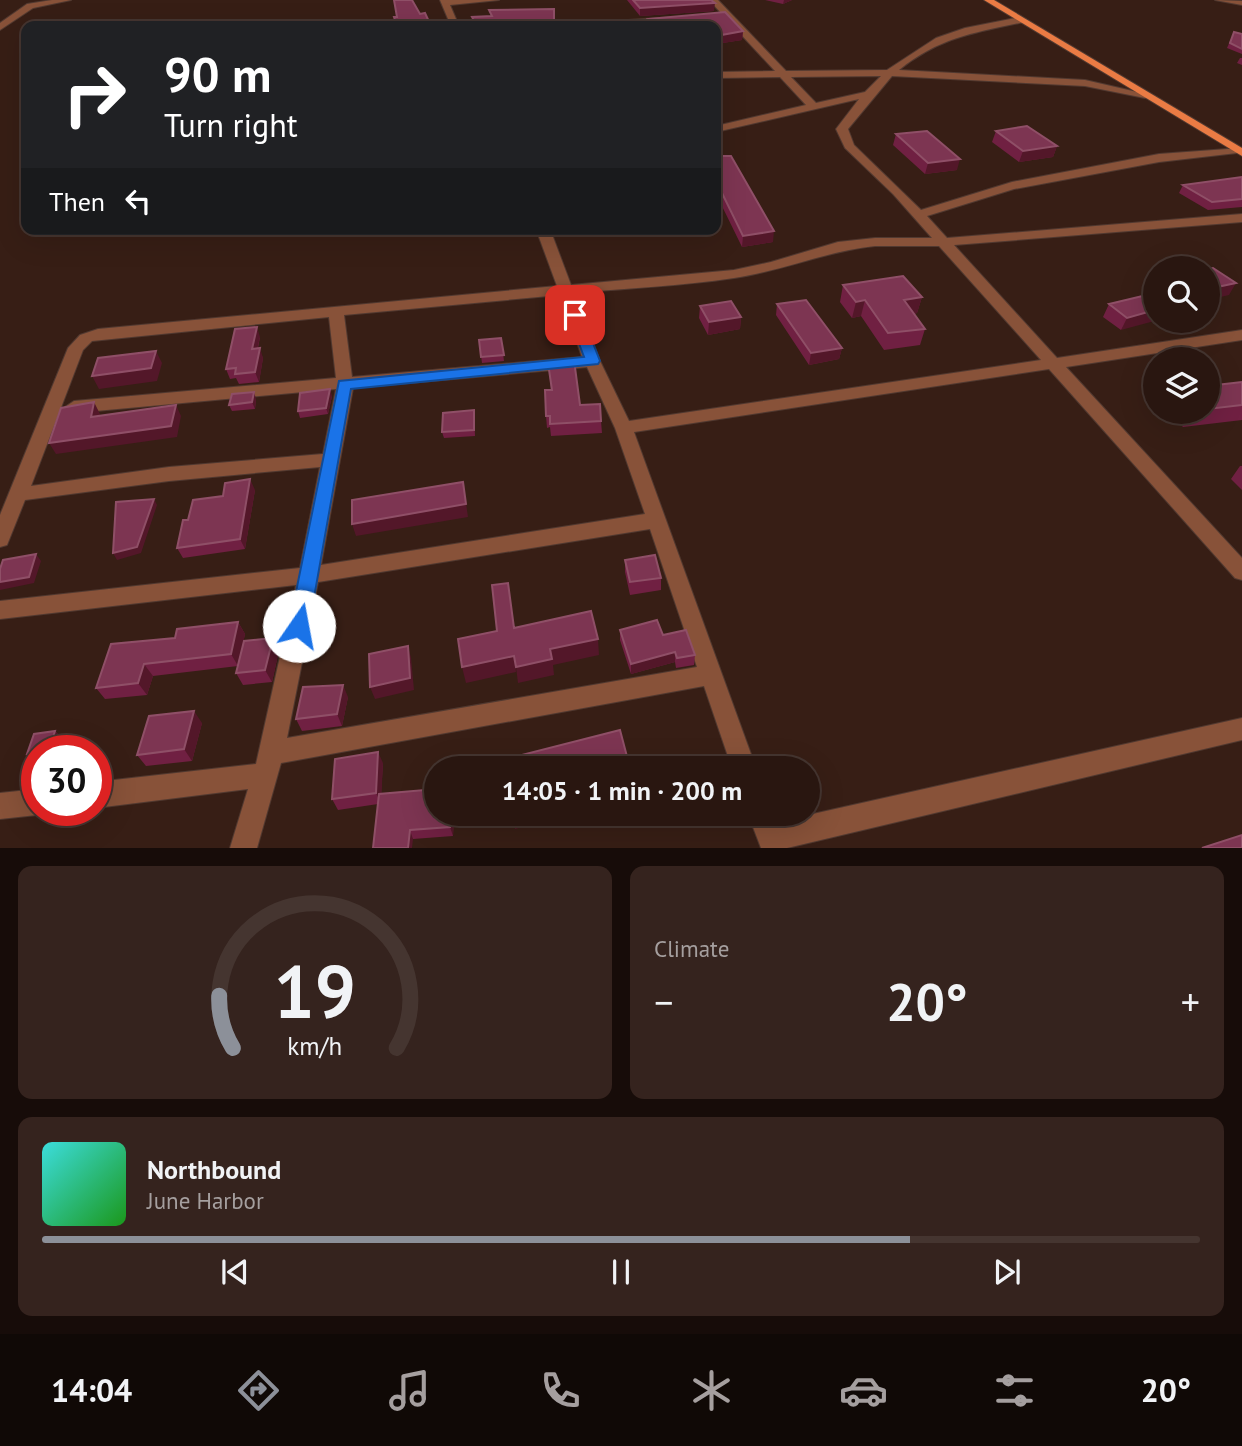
<!DOCTYPE html>
<html lang="en">
<head>
<meta charset="utf-8">
<style>
  :root { --surface:#291610; --page:#35231e; --text:#f1f3f6; --muted:#a59f9f; --line:#453530; --accent:#8c9099 }
  body { margin:0; font-family:"PT Sans",sans-serif; background:var(--page); color:var(--text); height:100vh; display:flex; flex-direction:column; font-size:26px; white-space:nowrap }
  * { box-sizing:border-box; margin:0 }
  p { font-size:23px; color:var(--muted) }
  .icon { flex:none; width:38px; height:38px; fill:none; stroke:currentColor; stroke-width:2; stroke-linecap:round; stroke-linejoin:round }
  .map { position:relative; height:848px; overflow:hidden }
  .details { display:flex; flex-direction:column; gap:18px; padding:18px; background:#170c09; flex:1 }
  .details>* { flex:none }
  .guide { position:absolute; left:21px; top:21px; width:700px; height:214px; border-radius:14px; box-shadow:0 7px 28px #0002,0 0 0 2px var(--line); background:#202124; color:#fff; overflow:hidden }
  .tools { position:absolute; left:1143px; top:256px; display:grid; gap:14px }
  .tools a { display:grid; place-items:center; width:77px; height:77px; border-radius:50%; background:var(--surface); box-shadow:0 7px 28px #0002,0 0 0 2px var(--line); font-size:35px }
  .speed { position:absolute; left:21px; top:735px; display:flex; gap:14px; font-size:35px; font-weight:700; text-align:center }
  .speed>* { display:grid; place-content:center; width:91px; height:91px; border-radius:50%; background:var(--surface); box-shadow:0 7px 28px #0002,0 0 0 2px var(--line); line-height:1 }
  .speed .limit { border:10px solid #d22; background:#fff; color:#111 }
  .pin { position:absolute; display:grid; place-items:center; width:60px; height:60px; color:#fff; margin:-30px; border-radius:14px; box-shadow:0 4px 10px #0006 }
  .me { position:absolute; width:77px; margin:-38px; rotate:12deg; stroke-linejoin:round; filter:drop-shadow(0 0 5px #0008) }
  .turn { display:flex; align-items:center; gap:24px; height:147px; padding:0 28px; font-size:32px }
  .turn .icon { width:91px; height:91px; stroke-width:2.5 }
  .turn b { display:block; font-size:49px; line-height:60px }
  .then { display:flex; align-items:center; height:66px; padding:0 28px; background:#0003; gap:14px; font-size:26px }
  .big { font-size:52px; font-weight:600; line-height:1.1 }
  .details .card { flex:1; display:flex; flex-direction:column; justify-content:center; gap:10px; min-width:0; padding:0 24px; border-radius:14px; background:var(--page) }
  .details .dial { align-items:center; gap:0 }
  .dial svg { height:182px; overflow:visible; fill:none; stroke:var(--line); stroke-width:7; stroke-linecap:round; text-anchor:middle }
  .dial text { fill:var(--text); stroke:none }
  .song { display:flex; align-items:center; gap:21px }
  .cover { width:84px; height:84px; border-radius:10px; background:linear-gradient(135deg,hsl(180 70% 55%),hsl(120 70% 35%)) }
  .played { height:7px; border-radius:4px; background:linear-gradient(90deg,var(--accent) 75%,var(--line) 75%) }
  .keys { display:flex; justify-content:space-around; direction:ltr }
  .heat { display:flex; justify-content:space-between; align-items:center; font-size:38px; direction:ltr }
  .details .tiles { flex:1; display:grid; gap:18px; grid-template-columns:1fr 1fr }
  .card:last-child { grid-column:span 2 }
  .trip { position:absolute; left:424px; top:756px; width:396px; height:70px; border-radius:35px; background:var(--surface); box-shadow:0 7px 28px #0002,0 0 0 2px var(--line); font-weight:600; line-height:70px; text-align:center }
  .menu { display:flex; height:112px; justify-content:space-around; align-items:center; background:#100906; color:var(--muted) }
  .menu .icon { width:49px; height:49px }
  .menu .selected { color:var(--accent) }
  .menu b { font-size:32px; color:var(--text) }
  .map>svg:first-child { display:block }
</style>
</head>
<body>
<div class="map">
<svg width="1242" height="848" viewBox="0 0 1242 848">
  <rect width="100%" height="100%" fill="#371e15"/>
  <g fill="none" stroke-linecap="round" stroke-linejoin="round">
    <defs>
      <path id="minor" d="M52,0H71L33,8L0,30V23L27,4Z
        M440,0H499L450,5L459,26H451Z
        M709,0H718L786,71L887,70L936,38L965,28L1021,17L1024,22C974,33 940,37 899,70L1085,80L1150,95L1145,98L1085,86L892,76L848,129L854,145L921,210L1012,182L1159,154L1241,148V152L1237,153L1159,162L1014,189L927,216L947,238L1242,214V222L954,245L1057,358L1242,330V340L1066,367L1242,558V580L1235,578L1049,369L634,432L756,768H732L704,686L281,763L257,848H230L248,789L96,808V782L256,764L296,585L0,619V601L300,568L320,467L169,481L25,500L7,545L0,547V515L68,348L80,335L98,329L557,286L536,229H550L571,285L734,270L771,262L838,242L875,238H932L893,194L845,148L836,129L859,99L716,132V126L806,105L780,77L716,78V72L775,71ZM881,76L865,92L816,103L791,77ZM875,246H939L1041,360L629,421L600,361L574,293C627,288 682,286 734,278C782,271 827,251 875,246ZM560,295L582,357L352,377L344,315ZM329,317L336,378L74,401L65,407L74,413L336,389L323,454L169,467L31,486L83,350L92,341ZM587,367L615,428L645,514L321,565L353,388ZM650,529L697,667L287,738L318,582Z
        M1215,0L1242,1V5Z
        M675,17L672,22L577,26L581,23Z
        M1242,718V740L787,848H761L748,814H774L777,822Z
        M37,789V810L46,811L37,815L0,819V793Z"/>
      <path id="major" d="M984,0H994L1242,148V156Z"/>
    </defs>
    <!-- minor casing -->
    <use href="#minor" stroke="#513930" stroke-width="2"/>
    <!-- major casing -->
    <use href="#major" stroke="#513930" stroke-width="2"/>
    <!-- minor -->
    <use href="#minor" fill="#885239" fill-rule="evenodd"/>
    <!-- major -->
    <use href="#major" fill="#ea7b44" fill-rule="evenodd"/>
  </g>
  <!-- wall -->
  <path fill="#702042" d="M627,0H711L714,11L640,16Z
    M765,0H792L783,4Z
    M725,12L743,31L742,40L716,44V26H648V19Z
    M1234,32L1242,34V54L1227,48Z
    M1240,58H1242V65L1237,63Z
    M996,131L1057,146L1053,157L1019,162L992,142Z
    M896,134L957,170L925,174L893,145Z
    M716,156L773,242L742,247L719,200Z
    M1242,177V207L1208,210L1179,193L1183,185Z
    M843,285L922,297L917,313L914,314L925,329L920,345L884,350L861,316L852,318L840,302Z
    M1155,293L1121,330L1103,317L1109,304Z
    M777,304L842,348L839,359L809,365L776,315Z
    M700,306L741,317L740,329L708,335L699,318Z
    M260,337L258,348L263,358L259,382L239,384L236,378L230,379L226,369Z
    M501,338L504,361L482,363L479,340Z
    M548,363L580,405L601,421L602,433L551,436L550,427L547,428L546,416L551,390Z
    M1242,382V420L1183,427L1168,411H1208V386Z
    M332,396L328,414L300,418L298,411Z
    M256,399L255,409L232,411L229,405Z
    M474,410L475,436L444,438L442,432Z
    M1240,466H1242V490L1231,479Z
    M255,490L245,549L183,558L177,548L188,520L223,496Z
    M625,560L661,578V590L630,595L625,572Z
    M238,622L245,634L238,666L153,676L147,695L105,699L96,688L175,638Z
    M620,630L663,635L695,655L694,665L676,668L675,662L631,674L620,640Z
    M273,638L279,650L272,682L243,685L236,673Z
    M348,697L342,726L302,731L296,719Z
    M202,723L192,761L146,766L137,755Z
    M55,731L61,737L56,751H37V759L33,760L27,754Z
    M383,763L381,794L436,814H454L453,836L413,839L378,804L338,810L332,799Z"/>
  <!-- shaded-wall -->
  <path fill="#531729" d="M784,0H792L783,4Z
    M715,3L714,11L640,16V8Z
    M743,31L742,40L716,44V36Z
    M1057,146L1053,157L1019,162L1023,151Z
    M960,159L957,170L925,174L928,163Z
    M720,189L719,200H716V190Z
    M774,231L773,242L742,247L743,236Z
    M1236,283L1229,295L1208,300V289Z
    M922,297L917,313L899,317L904,300Z
    M865,300L861,316L852,318L856,302Z
    M1155,310V320H1158L1121,330L1127,318Z
    M741,317L740,329L708,335L709,322Z
    M257,327L260,337L255,359L252,349Z
    M260,348L263,358L259,382L255,372Z
    M842,348L839,359L809,365L811,353Z
    M156,351L162,363L157,381L99,389L92,376Z
    M330,389L332,396L328,414L326,408Z
    M254,392L256,399L255,409L252,402Z
    M94,402L100,414L97,428L91,417Z
    M176,405L181,416L177,437L56,454L49,443Z
    M250,479L255,490L245,549L240,539Z
    M463,482L468,517L356,536L352,524Z
    M154,499L157,505L141,553L117,560L113,553Z
    M36,554L41,561L34,583L0,590V582Z
    M238,622L245,634L238,666L231,654Z
    M273,638L279,650L272,682L265,670Z
    M598,639L599,655L553,665L554,675L518,683L516,667L550,649Z
    M408,646L411,658L414,690L375,699L370,687Z
    M675,652V662L631,674V664Z
    M514,656L516,672L466,683L462,667Z
    M144,664L153,676L147,695L138,683Z
    M343,685L348,697L342,726L337,714Z
    M194,711L202,723L192,761L184,749Z
    M55,731L61,737L56,751H50L49,750Z
    M378,752L383,763L381,804L376,793Z
    M451,814H454L453,836L450,827Z
    M512,814H570L515,829Z
    M410,830L413,839L412,848H408Z"/>
  <!-- building -->
  <path fill="#7d3552" stroke="#8f4f67" stroke-width="2" d="M394,0H412L420,14L425,13L431,26H397L394,17H397Z
    M633,0H711L715,3L640,8Z
    M554,9V26H477L472,17L492,16L489,10Z
    M725,12L743,31L716,36V26H655L648,19Z
    M1234,32L1242,34V49L1230,43Z
    M1027,126L1057,146L1023,151L996,131Z
    M927,131L960,159L928,163L896,134Z
    M716,156H731L774,231L743,236L720,189L716,190Z
    M1242,177V199L1212,202L1183,185Z
    M1213,268L1236,283L1208,289V269Z
    M903,276L922,297L904,300L925,329L888,333L865,300L856,302L843,285Z
    M1155,293V310L1127,318L1109,304Z
    M806,300L842,348L811,353L777,304Z
    M731,301L741,317L709,322L700,306Z
    M257,327L252,349L260,348L255,372L235,374L236,368L226,369L235,329Z
    M501,338L504,355L481,357L479,340Z
    M156,351L151,368L92,376L98,358Z
    M574,360L580,405L600,404L601,421L550,424V416H546L545,390H552L548,363Z
    M1242,382V405L1208,409V386Z
    M330,389L326,408L298,411L300,393Z
    M254,392L252,402L229,405L232,394Z
    M94,402L91,417L176,405L171,426L49,443L61,408Z
    M474,410V430L442,432L443,413Z
    M250,479L240,539L177,548L183,520H188L193,500L223,496L225,483Z
    M463,482L466,504L352,524V500Z
    M154,499L137,547L113,553L116,502Z
    M36,554L29,577L0,582V569L3,560Z
    M655,555L661,578L630,582L625,560Z
    M508,583L514,628L591,611L598,639L550,649L552,659L516,667L514,656L462,667L458,639L497,631L492,585Z
    M657,620L663,635L686,630L695,655L677,658L675,652L631,664L620,630Z
    M238,622L231,654L144,664L138,683L96,688L111,644L175,638L177,629Z
    M273,638L265,670L236,673L244,641Z
    M408,646L410,678L370,687L369,654Z
    M343,685L337,714L296,719L303,687Z
    M194,711L184,749L137,755L149,716Z
    M620,730L630,768H504L502,760Z
    M55,731L49,750L37,751V752L27,754L34,734Z
    M378,752L376,793L332,799L335,759Z
    M436,789V814H451L450,827L410,830L408,848H373L379,794Z
    M1242,835V848H1202Z"/>
  <!-- route -->
  <path fill="#1a73e8" stroke="#114b97" stroke-width="2" d="M570,312L582,315L600,361L598,364L351,389L309,626L306,632L299,634L292,632L289,626L339,381L584,357L568,315Z"/>
</svg>
<div class="tools">
<a><svg class="icon" aria-label="search" viewBox="0 0 24 24"><circle cx="10" cy="10" r="6"/><path d="M15 15l6 6"/></svg></a>
<a><svg class="icon" aria-label="layers" viewBox="0 0 24 24"><path d="M12 4l9 5-9 5-9-5zM3 14l9 5 9-5"/></svg></a>
</div>
<div class="speed"><div class="limit">30</div></div>
<div class="pin" style="left:575px;top:315px;background:#d93025"><svg class="icon" aria-label="arrive" viewBox="0 0 24 24"><path d="M6 21V4h12l-3 4 3 4H6"/></svg></div>
<svg class="me" style="left:299px;top:626px" viewBox="-20 -20 40 40"><circle r="19" fill="#fff"/><path d="M0-13L10 11 0 6-10 11z" fill="#1a73e8"/></svg>
<div class="trip">14:05 · 1 min · 200 m</div>
<div class="guide">
<div class="turn"><svg class="icon" aria-label="right" viewBox="0 0 24 24"><path d="M7 20v-9h11M14 6l5 5-5 5"/></svg><div><b>90 m</b>Turn right</div></div>
<div class="then">Then<svg class="icon" aria-label="left" viewBox="0 0 24 24"><path d="M17 20v-9H6M10 6l-5 5 5 5"/></svg></div>
</div>
</div>
<section class="details">
<div class="tiles">
<div class="card dial"><svg viewBox="0 0 100 80">
<path d="M14 69A42 42 0 1 1 86 69"/>
<path d="M14 69A42 42 0 0 1 8 46" stroke="#8c9099"/>
<text x="50" y="56" font-size="32" font-weight="700">19</text>
<text x="50" y="72" font-size="11">km/h</text>
</svg></div>
<div class="card"><p>Climate</p>
<div class="heat"><a>−</a><b class="big">20°</b><a>+</a></div>
</div>
<div class="card">
<div class="song"><i class="cover"></i><div><b>Northbound</b><p>June Harbor</p></div></div>
<div class="played"></div>
<div class="keys"><svg class="icon" aria-label="previous" viewBox="0 0 24 24"><path d="M18 5L8 12l10 7zM5 5v14"/></svg><svg class="icon" aria-label="pause" viewBox="0 0 24 24"><path d="M8 5v14M16 5v14"/></svg><svg class="icon" aria-label="next" viewBox="0 0 24 24"><path d="M6 5l10 7-10 7zM19 5v14"/></svg></div>
</div>
</div>
</section>
<nav class="menu">
<b>14:04</b>
<svg class="icon selected" aria-label="directions" viewBox="0 0 24 24"><path d="M12 3l9 9-9 9-9-9zM9 14v-3h6M13 9l2 2-2 2"/></svg>
<svg class="icon" aria-label="music" viewBox="0 0 24 24"><path d="M9 18V5l10-2v13"/><circle cx="6" cy="18" r="3"/><circle cx="16" cy="16" r="3"/></svg>
<svg class="icon" aria-label="phone" viewBox="0 0 24 24"><path d="M5 4h4l2 5-3 2q2 4 5 5l2-3 5 2v4C11 20 4 13 5 4z"/></svg>
<svg class="icon" aria-label="climate" viewBox="0 0 24 24"><path d="M12 3v18M4 7l16 10M4 17L20 7"/></svg>
<svg class="icon" aria-label="car" viewBox="0 0 24 24"><path d="M5 17H2v-5l4-1 3-4h7l3 4 3 1v5h-3M9 17h6M6 11h13"/><circle cx="7" cy="17" r="2"/><circle cx="17" cy="17" r="2"/></svg>
<svg class="icon" aria-label="filters" viewBox="0 0 24 24"><path d="M4 7h16M4 17h16"/><circle cx="9" cy="7" r="2"/><circle cx="15" cy="17" r="2"/></svg>
<b>20°</b>
</nav>
</body>
</html>
